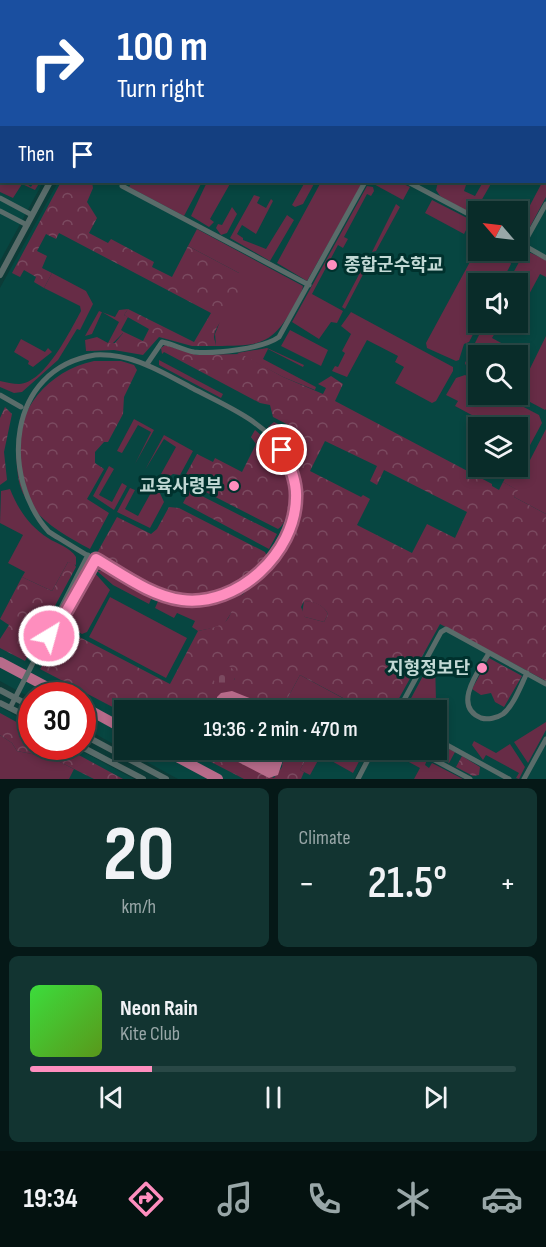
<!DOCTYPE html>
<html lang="en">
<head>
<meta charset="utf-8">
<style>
  :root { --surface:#092c29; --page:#123431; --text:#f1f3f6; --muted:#99a7a8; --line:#294846; --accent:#fe8ebe }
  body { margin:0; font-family:"Sofia Sans Condensed","Noto Sans KR",sans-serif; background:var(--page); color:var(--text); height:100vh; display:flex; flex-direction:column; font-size:22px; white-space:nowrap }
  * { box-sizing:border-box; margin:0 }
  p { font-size:20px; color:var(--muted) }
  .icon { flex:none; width:33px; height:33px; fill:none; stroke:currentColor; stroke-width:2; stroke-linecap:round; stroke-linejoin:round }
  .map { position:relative; height:779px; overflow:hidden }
  .panel { display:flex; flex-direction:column; gap:9px; padding:9px; background:#051817; flex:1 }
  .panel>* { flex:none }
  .guide { position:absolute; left:0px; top:0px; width:546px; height:183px; box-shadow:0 3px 9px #0003,0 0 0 2px var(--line); background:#1a4fa0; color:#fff; overflow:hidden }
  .needle { width:39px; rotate:298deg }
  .fabs { position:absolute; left:468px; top:201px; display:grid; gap:12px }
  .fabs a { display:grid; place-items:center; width:60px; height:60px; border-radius:0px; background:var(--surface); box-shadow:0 3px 9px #0003,0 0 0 2px var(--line); font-size:30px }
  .speed { position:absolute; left:18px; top:682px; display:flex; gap:12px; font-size:30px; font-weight:700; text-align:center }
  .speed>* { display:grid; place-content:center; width:78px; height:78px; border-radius:50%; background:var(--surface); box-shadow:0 3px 9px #0003,0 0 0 2px var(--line); line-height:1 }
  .speed .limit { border:9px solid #d22; background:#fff; color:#111 }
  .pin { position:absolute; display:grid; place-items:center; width:51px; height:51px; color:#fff; margin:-26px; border:3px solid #fff; border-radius:50%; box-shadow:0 2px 6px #0007 }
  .me { position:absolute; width:66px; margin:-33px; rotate:37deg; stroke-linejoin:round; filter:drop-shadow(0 0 4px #0008) }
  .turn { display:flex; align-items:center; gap:21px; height:126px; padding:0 18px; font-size:27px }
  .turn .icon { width:78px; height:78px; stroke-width:2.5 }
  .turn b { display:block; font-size:42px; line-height:51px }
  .then { display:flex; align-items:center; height:57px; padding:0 18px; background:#0003; gap:12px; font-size:22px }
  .big { font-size:45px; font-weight:600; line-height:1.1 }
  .panel .card { flex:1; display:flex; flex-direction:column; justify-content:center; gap:9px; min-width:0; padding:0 21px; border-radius:9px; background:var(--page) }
  .panel .dial { align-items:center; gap:0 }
  .dial b { font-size:78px; line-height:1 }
  .song { display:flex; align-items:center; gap:18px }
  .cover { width:72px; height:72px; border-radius:9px; background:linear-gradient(135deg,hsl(120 70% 55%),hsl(90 70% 35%)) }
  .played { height:6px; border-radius:3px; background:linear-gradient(90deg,var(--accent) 25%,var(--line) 25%) }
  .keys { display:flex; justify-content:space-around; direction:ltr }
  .heat { display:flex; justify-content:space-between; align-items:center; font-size:33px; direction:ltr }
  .panel .tiles { flex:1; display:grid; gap:9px; grid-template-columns:1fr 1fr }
  .card:last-child { grid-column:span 2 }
  .trip { position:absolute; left:114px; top:700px; width:333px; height:60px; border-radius:0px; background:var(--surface); box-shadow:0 3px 9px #0003,0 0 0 2px var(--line); font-weight:600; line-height:60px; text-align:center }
  .dock { display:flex; height:96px; justify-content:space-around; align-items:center; background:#041210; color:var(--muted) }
  .dock .icon { width:42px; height:42px }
  .dock .active { color:var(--accent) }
  .dock b { font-size:27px; color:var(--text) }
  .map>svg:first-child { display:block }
</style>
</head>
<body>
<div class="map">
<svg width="546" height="779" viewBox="0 0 546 779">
  <defs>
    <pattern id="forest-crowns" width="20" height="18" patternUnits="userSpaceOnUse" patternTransform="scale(1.5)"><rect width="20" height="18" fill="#672c46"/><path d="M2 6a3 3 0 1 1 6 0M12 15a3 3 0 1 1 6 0" fill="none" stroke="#7b4a60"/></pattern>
    <pattern id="cemetery-stones" width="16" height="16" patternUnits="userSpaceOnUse" patternTransform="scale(1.5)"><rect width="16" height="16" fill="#672c46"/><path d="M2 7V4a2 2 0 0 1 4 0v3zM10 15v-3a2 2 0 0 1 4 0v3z" fill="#7b4a60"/></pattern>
  </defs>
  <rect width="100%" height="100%" fill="#0c3b37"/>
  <!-- built -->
  <path fill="#074641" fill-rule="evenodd" d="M0,0L2,182H43L0,261Z
    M155,0H546V779H360L376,750H436V711H124V750L83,727L82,696H32L31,698L0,681V288L58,182H544V2ZM478,212H518V250H478ZM478,284H518V322H478ZM478,356H518V394H478ZM478,428H518V466H478Z
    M0,707L31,724L32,747H74L134,779H0Z
    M125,750H370L354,779H178Z"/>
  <!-- green -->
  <path fill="#672c46" d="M0,0L100,1L2,2V182H24L31,187L34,182H40L35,190L22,184L13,198L0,192Z
    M546,175V197L525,236L518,238V228Z
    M132,182H202L184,216L129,187Z
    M207,182H231L210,219L214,222L209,227L191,216Z
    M305,182H315L303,204L295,207L292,205Z
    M321,182H363L307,281L277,263Z
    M370,182H399L410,187L403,200Z
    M438,182H464L466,185L464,191L475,196L483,182H492L473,215L440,196L436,190Z
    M367,186L373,187L374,191L371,196L367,194L344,237L348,239L343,248L338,245L312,294L343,311L337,323L331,322L319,339L292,322Z
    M254,195L260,197L257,203L266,208L271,199L273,201L256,234L242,225L237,234L243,238V240L266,249L287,215L294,220L270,261L230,238Z
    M432,200L471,220L464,234L425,213Z
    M396,204L400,207L376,251L372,252Z
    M232,207L237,214L227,233L221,235L216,228L218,224L222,225Z
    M197,229L303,286C302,294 295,303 291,311C270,348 254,345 216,346L215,334L239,273L188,246Z
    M478,247V250L490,251L510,261L511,264L501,283L478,284L479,323L469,342L464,344L459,360L456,361L427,348L426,343Z
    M365,253L370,256V261L345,309L342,307L366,261L362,258Z
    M524,253H531L546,260V277L540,274L520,311L518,309V284H507Z
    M52,273L86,291L93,304L80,330L77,329L58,360L22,392L14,393L0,387V381C6,382 13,384 19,384C45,383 70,331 81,311L80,306L44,288Z
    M128,309L124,315L128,317L121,330L124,332L111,345L100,344L90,351H86L85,340L97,337L108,343L119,322L102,312L92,334L85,336L99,311L115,317L119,310Z
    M351,312L453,367V371L436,401L432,403L395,383L404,367L395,362L398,356L367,340L347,377L332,371L335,366L338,367L345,353L342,351L351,334L341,326Z
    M483,327L495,333L492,338L503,344L497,355L478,356V376L468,370L465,363Z
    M290,330L328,350L321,366L281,346Z
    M546,336V409L545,410L517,395Z
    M21,339L45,352L48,348L52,352L33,367L28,364L29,361L14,352Z
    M267,348L304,365L303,367L268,349L263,359L316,387L315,390L283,377L237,353Z
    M159,360L223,394L221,398L159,365Z
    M465,375L478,382V394L501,395L539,415L542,423L529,447L518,441V428L494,427L455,406L458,401L446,395L456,378Z
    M134,419L154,430L135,464L151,432L138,425L122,453L117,451Z
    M546,429V514L514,497L517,490L503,482L511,467L518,466V457L529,462Z
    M164,435L193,451L180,475L173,474L167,478L161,474L176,447L164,439L145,470Z
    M109,466L114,469L99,495L112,502L122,483L127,486L114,510L93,496Z
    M130,488L135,490L125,509L138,516L153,489L159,491L164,502L150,528L117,512Z
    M10,489C18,509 29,526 48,538C57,544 70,547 76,557V565L68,562L52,591L22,577L25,572L8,563L23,535L0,523L1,491Z
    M106,570L152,597L149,604L113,585L97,571Z
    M95,573L110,590L87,632L82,634L66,625Z
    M244,592L223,626L198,631L192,627L195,621L177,613L174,618L155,608L159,599C190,609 215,607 244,592Z
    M110,597L187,638L166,678L89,637Z
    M304,601C314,601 323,604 328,614L324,622L305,617L302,613Z
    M432,659L435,660L436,701L409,702Z
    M300,675L363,709L361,711H304L286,701Z
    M546,722V730L528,763L514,742Z
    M0,735L12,743L17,751L52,758L74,769L69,779H0Z
    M474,741L496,753L510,744L525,767L519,779L516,778L519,773L486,755L483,760L472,745Z
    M311,750H365L353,773L321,755L310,775L300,770Z
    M413,752L427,760L425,765L429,768L432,763L463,779H414L420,768L407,761Z"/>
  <!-- forest -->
  <path fill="url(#forest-crowns)" fill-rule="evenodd" d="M61,182H92L93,188L87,202L97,218L89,233L108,243L111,239L154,262L152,267L172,277L188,246L239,273C255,298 216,315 214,337C214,340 216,343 216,346H192L159,337L143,355L114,350L90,351L96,344L115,343L124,332L143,341L149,329L124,315L128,309L194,342L211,313L59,233L56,239L46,234L37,251L47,256L42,268L52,273L44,288L34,282L36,277L24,270L20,277L12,273Z
    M165,345L197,355L241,354L283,377L323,394L326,388L318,384L331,376L343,384L335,401L492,484V486L499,490L503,482L518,490L514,497L546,514V681L440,624L397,702L386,711H361L362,708L300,675L286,701L304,711H265L252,699L215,703L217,711L124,713L40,669L64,629L170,684L198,631C240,623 221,618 244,593C251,585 261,580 268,571C297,540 311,495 291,456C285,445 276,436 268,427L274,422L296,433L298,430L273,417L270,405L260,403L164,352L162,354L161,348ZM325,441L377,466L370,481L377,485L384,470L467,512L455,538L427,524L412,553L357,525L370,499L363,495L361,497L310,471ZM304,601C314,602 323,604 328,614L324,622L305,617L301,607ZM225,666L235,679L225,686L214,673Z
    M94,361H121L134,365L137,370L124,397L123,414L108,442H104L95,452V463L104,469L87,499L109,513L90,549C66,536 43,524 28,501C20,491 18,479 17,466C12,415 44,372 94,361Z
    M5,407L12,414L4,452L7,480L0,485V418Z
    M255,430C279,449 298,483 287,514C285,520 283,526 278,529L190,484L185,476L197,454L213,462L215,458L242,472L256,444L251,437Z
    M190,490L277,534L269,549L183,503Z
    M169,507L179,508L265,552L267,556C257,570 242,581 227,588C177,607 138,577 97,553L117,517L151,534L157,529Z
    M68,562L74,563L76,567L25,661L0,648V639L9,625L0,619L22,577L52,591Z
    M489,658L522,676L504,707L495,702L491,693L481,695L472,689Z
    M0,713L31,730L32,747H64L123,779H94L52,758L17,751L12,743L0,735Z
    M437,743L455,752L449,763L429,751L436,750Z
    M188,750H215L274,778L282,767L285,750H311L300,770L304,772L301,779H244Z
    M462,756L480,767L479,775L473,776L456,767Z"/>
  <!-- cemetery -->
  <path fill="url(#cemetery-stones)" d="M213 676a11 11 0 1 1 22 0a11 11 0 1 1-22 0Z"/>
  <!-- water -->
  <path fill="#b76b8a" d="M232,691L252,699L265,711H217V697L221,693Z
    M215,750H285L286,751L278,775L269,778Z"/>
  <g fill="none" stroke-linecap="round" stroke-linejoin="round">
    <!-- river -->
    <path stroke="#b76b8a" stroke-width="10" d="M0,662L64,696
      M82,706L124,729
      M164,750L218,779"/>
    <!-- minor -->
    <path stroke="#5a6c6a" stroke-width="5" d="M463,2V0
      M408,182L478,219
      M122,186L309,285
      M0,198L32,215
      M0,211L27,225
      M518,242L546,258
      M523,245L546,204
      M95,355C132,353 160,371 192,388C224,405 263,420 283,452C323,517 256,609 182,600C150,596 80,551 49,532C0,478 6,369 95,355Z
      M147,364L162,342C173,344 183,350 194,352C214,354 262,349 279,337L365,182
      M0,395L21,407
      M50,634L57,628L96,559
      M489,653C480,669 451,706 481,718C488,720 497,718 503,714C514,705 521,685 527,673
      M10,708L88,555
      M398,711L441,632L446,629L546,684
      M436,739L509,779
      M416,750L470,779
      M358,779L373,750
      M524,779L546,739"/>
    <!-- tertiary -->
    <path stroke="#5a6c6a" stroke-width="6" d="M147,2L148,0
      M0,275L50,182
      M0,690L32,707
      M0,703L32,719
      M82,734L166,779
      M82,747L143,779"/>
  </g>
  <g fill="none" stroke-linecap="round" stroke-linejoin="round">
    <defs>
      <path id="route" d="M49,636L57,628L96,559C122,574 151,596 182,600C238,607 295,553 296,498C297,481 290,465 282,450"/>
    </defs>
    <!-- route casing -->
    <use href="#route" stroke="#a55c7c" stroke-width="15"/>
    <!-- route -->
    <use href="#route" stroke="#fe8ebe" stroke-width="10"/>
  </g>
  <!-- markers -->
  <g fill="#fe8ebe" stroke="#00312d" stroke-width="2">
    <circle cx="332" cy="265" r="6"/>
    <circle cx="234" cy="486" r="6"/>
    <circle cx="482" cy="668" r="6"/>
  </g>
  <g text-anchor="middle" stroke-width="6" stroke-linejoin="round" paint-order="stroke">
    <!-- poi labels -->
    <g font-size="18" font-weight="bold" fill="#c2d9d5" stroke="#00312d" text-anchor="end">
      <text x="344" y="271" text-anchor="start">종합군수학교</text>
      <text x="222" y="492">교육사령부</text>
      <text x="470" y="674">지형정보단</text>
    </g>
  </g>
</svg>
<div class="fabs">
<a><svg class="needle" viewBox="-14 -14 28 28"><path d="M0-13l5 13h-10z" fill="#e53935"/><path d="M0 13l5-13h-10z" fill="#99a7a8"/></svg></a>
<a><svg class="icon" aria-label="sound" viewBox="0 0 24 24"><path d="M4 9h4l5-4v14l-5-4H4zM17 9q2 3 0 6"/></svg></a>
<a><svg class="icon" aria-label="search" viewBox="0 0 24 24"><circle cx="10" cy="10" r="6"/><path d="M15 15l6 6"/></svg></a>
<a><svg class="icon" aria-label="layers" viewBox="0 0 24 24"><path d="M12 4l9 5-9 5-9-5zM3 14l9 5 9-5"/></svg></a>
</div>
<div class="speed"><div class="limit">30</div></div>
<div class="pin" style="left:282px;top:450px;background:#d93025"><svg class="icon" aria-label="arrive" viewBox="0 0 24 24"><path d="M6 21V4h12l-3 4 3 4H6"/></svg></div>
<svg class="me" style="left:49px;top:636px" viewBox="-20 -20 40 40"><circle r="17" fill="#fe8ebe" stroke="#fff" stroke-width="3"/><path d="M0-11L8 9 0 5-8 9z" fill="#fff"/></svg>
<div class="trip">19:36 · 2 min · 470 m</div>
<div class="guide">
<div class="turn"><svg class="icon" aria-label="right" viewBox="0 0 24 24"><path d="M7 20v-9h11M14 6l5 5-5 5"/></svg><div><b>100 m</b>Turn right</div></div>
<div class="then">Then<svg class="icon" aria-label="arrive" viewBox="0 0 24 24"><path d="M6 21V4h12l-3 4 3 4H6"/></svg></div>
</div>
</div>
<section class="panel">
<div class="tiles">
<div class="card dial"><b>20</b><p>km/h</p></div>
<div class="card"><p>Climate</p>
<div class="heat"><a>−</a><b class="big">21.5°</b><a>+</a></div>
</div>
<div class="card">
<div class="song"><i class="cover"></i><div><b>Neon Rain</b><p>Kite Club</p></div></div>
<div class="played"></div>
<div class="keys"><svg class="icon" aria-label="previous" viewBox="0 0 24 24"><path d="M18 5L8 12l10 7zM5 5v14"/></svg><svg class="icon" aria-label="pause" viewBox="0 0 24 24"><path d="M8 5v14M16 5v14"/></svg><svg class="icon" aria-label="next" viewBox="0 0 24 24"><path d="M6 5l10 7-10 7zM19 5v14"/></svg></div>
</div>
</div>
</section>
<nav class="dock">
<b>19:34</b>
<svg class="icon active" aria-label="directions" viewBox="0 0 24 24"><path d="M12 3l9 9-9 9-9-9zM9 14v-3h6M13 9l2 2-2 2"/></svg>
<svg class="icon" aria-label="music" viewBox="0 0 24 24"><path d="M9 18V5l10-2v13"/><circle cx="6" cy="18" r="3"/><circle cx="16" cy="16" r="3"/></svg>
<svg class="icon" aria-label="phone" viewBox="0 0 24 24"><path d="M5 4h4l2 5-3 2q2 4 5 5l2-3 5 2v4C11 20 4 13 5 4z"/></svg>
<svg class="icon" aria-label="climate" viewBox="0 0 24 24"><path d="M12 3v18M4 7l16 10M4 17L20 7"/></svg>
<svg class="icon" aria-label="car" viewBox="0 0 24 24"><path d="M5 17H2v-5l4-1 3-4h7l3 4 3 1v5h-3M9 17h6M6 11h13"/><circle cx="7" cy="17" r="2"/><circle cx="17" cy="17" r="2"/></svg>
</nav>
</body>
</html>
